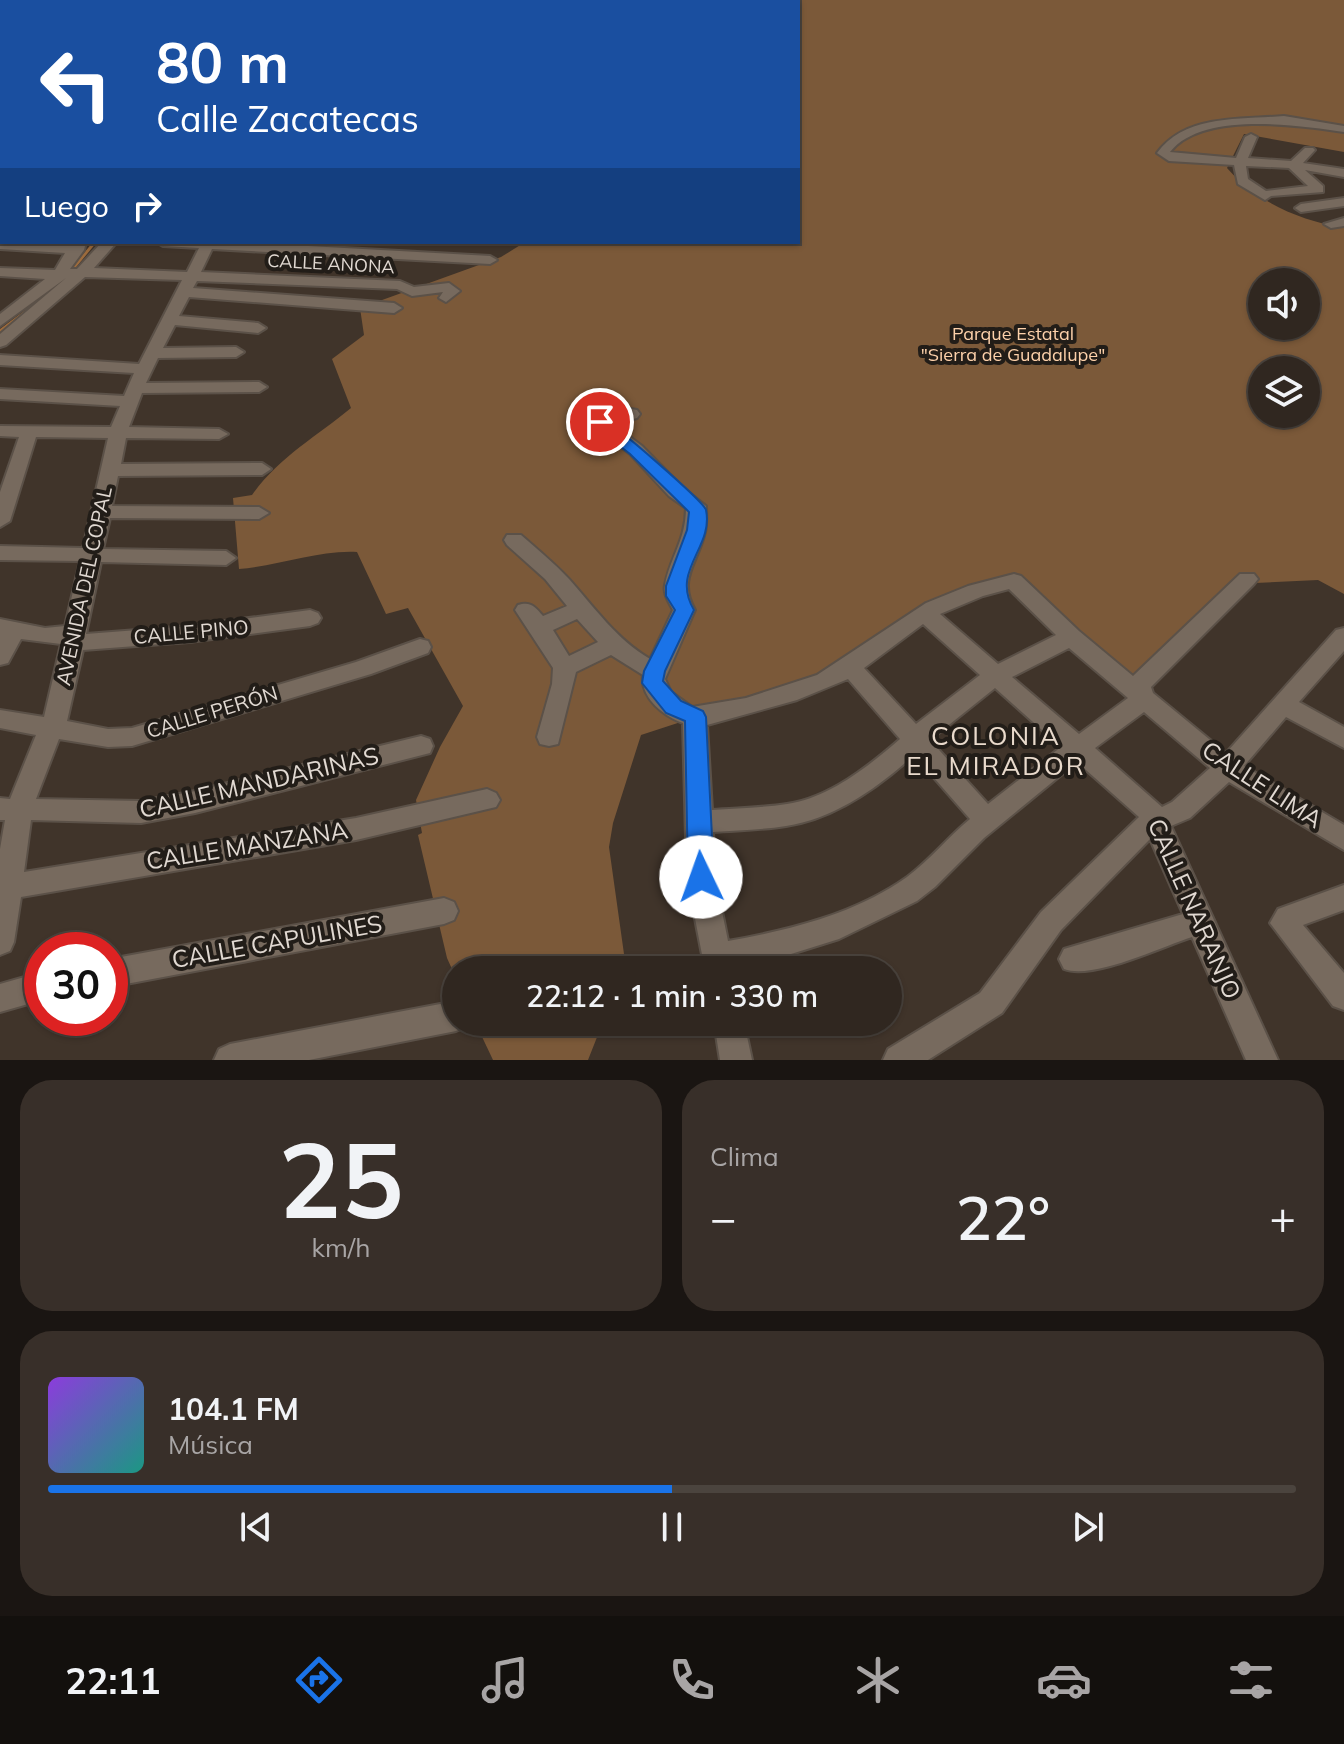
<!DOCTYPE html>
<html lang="es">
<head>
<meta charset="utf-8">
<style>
  :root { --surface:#302720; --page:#382f29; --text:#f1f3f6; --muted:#a8a5a5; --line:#4b443e; --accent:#1a73e8 }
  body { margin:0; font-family:Mulish,sans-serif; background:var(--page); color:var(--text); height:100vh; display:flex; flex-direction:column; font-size:30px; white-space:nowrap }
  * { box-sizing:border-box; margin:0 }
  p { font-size:26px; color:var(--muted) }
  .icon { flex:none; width:44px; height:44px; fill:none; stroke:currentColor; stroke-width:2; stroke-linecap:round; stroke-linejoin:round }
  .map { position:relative; height:1060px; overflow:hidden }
  .drawer { display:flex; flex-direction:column; gap:20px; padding:20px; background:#1a1512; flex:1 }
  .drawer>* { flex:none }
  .hud { position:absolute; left:0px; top:0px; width:800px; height:244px; box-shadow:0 2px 6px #0004,0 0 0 2px var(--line); background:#1a4fa0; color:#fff; overflow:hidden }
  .controls { position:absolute; left:1248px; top:268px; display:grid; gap:16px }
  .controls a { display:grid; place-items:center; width:72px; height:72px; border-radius:50%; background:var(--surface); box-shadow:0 2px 6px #0004,0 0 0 2px var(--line); font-size:40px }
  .speed { position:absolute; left:24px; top:932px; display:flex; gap:16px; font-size:40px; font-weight:700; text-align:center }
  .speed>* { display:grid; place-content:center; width:104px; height:104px; border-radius:50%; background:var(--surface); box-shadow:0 2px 6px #0004,0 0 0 2px var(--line); line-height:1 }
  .speed .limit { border:12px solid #d22; background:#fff; color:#111 }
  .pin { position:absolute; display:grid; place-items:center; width:68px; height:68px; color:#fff; margin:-34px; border:4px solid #fff; border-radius:50%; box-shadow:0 2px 8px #0007 }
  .me { position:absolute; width:88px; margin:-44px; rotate:357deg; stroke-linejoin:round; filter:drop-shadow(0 0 6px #0008) }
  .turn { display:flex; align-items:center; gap:28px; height:168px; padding:0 24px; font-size:36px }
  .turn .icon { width:104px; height:104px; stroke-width:2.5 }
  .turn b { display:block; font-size:56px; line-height:68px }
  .then { display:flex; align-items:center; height:76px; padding:0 24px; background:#0003; gap:16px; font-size:30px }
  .big { font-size:60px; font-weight:600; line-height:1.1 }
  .drawer .widget { flex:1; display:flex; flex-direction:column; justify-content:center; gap:12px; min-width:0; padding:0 28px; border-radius:32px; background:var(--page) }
  .drawer .dial { align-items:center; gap:0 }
  .dial b { font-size:104px; line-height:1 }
  .song { display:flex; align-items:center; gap:24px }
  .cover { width:96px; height:96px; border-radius:12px; background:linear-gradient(135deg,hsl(270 70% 55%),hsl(170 70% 35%)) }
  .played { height:8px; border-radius:4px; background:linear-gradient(90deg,var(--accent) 50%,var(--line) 50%) }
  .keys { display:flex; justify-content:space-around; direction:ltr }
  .heat { display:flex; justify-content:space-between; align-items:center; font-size:44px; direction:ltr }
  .drawer .tiles { flex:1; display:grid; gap:20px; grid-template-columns:1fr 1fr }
  .widget:last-child { grid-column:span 2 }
  .trip { position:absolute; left:442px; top:956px; width:460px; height:80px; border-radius:40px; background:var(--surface); box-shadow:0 2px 6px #0004,0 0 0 2px var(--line); font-weight:600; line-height:80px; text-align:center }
  .menu { display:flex; height:128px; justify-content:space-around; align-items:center; background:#13100d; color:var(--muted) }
  .menu .icon { width:56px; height:56px }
  .menu .selected { color:var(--accent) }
  .menu b { font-size:36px; color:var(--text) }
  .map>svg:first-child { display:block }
</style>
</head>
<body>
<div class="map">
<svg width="1344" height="1060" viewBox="0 0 1344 1060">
  <rect width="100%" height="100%" fill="#40342a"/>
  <!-- green -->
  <path fill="#7b5939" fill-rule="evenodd" d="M689,0H1344V152L1244,134L1227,168C1258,203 1299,220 1344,228V594L1318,580L1255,583L1133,683L1024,591L1002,590L947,610L834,682L720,722L690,719L641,735L613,823L609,847L624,954L619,970H456V978L447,958L418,835L422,833L416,800L440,747L463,706L408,608L386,614L357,552C318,550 279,566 239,569L233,498L252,495C278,458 317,436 351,408L332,359L364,335L360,308L501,257L525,242H798V2H686ZM1262,282H1306V326H1262ZM1262,370H1306V414H1262Z
    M475,1022H603L588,1060H493Z"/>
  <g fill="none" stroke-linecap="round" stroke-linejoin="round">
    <!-- stream-far1 -->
    <path stroke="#9c6b3d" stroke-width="2" d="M448,2L453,0"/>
    <!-- stream -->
    <path stroke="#9c6b3d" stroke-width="3" d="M71,271L95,242
      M0,331L32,307"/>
    <defs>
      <path id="minor" d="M207,0H215V2H207Z
        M303,0H311L312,2H304Z
        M338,0H346L347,2H339Z
        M374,0H384L385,2H375Z
        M401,0H412L413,2H402Z
        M471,0H478L480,2H469Z
        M547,0H573L575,2H549Z
        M0,29H2V35H0Z
        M0,57H2V63H0Z
        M0,72H2L0,80Z
        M0,88H2V94H0Z
        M0,105H2V111H0Z
        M1284,116L1344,126V132C1298,125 1202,111 1170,152L1236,158L1245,137L1251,134L1257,137L1248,158L1291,161L1305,148H1313L1315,150L1303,163L1344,169V177L1305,170L1323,186V192L1271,196L1265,200L1238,184L1234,165L1169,161L1157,153C1186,114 1239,120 1284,116ZM1246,166L1289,168L1308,186L1266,191L1248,179Z
        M0,123H2V129H0Z
        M2,188V197L0,198V189Z
        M1344,198V206L1301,212L1295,208L1301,204Z
        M0,218H2V226H0Z
        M1344,218V226L1331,228L1324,224Z
        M0,241L70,245L72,242H86L84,250L70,269H77L102,242H117L94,268L187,272L199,248L163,246L156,242H238L490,256L497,260L490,264L212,249L201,272L400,281L414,287L449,283L460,291L446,302L439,298L443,292L412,296L397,289L197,281L193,288L394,303L402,308L394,313L189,297L179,316L258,323L266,328L258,333L175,325L163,348L236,347L244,352L236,357L158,358L146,383L259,382L267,387L259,392L142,393L129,427L219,429L228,434L219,439L126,438L121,464L262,463L271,469L262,475L118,476L112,506L259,507L269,513L259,519L110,518L103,549L226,551L236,558L226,565L101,562L86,634L189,626L310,610L318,613L321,618L318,623L310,626L189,642L83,650L67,721L108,729L132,728L356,662L420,639L428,641L431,647L428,653L371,674L132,746L108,747L59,739L36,799L141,801L195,791L421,736L430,739L433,746L430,753L195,813L141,823L31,820L24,872L356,818L487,789L496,793L500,800L496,807L356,840L21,897L14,942L10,951L0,955V849L5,820H0V798L10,799L36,735L0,728V710L44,717L61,644L21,639L8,663L0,665V619L45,628L65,626L80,561L0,560V546L83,548L108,438L36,437L10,521L0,527V492L19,437L0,436V426L111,427L120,406L0,399V389L124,396L134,373L0,365V355L139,364L182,280L85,277L6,345L0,347V334L66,278L0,326V314L45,279L0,276V268L55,270L65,253L0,249Z
        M583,404L603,416L631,409L637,410L640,414L637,418L613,424L642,446L683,488L706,506C706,514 707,524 705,532C698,563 677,579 695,610L665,679L671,692L692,707L746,698L817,675L926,603L968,586L1014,574L1021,576L1079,631L1133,676L1240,574H1254L1258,579L1254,584L1151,687L1153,693L1226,753L1336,630L1344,628V651L1299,702L1344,727V748L1286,717L1244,766L1344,825V850L1229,782L1190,818L1171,826L1278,1060H1246L1192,937C1161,947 1093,980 1064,969L1059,959L1064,949L1183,914L1150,839L1061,930L1002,1013L928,1060H883L888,1049L980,993L1041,912L1139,817L1077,762L984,838L935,887L917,901L839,939L791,954L734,966L735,970H705L687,877L683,723C664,716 640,698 643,675L611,655L576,672L558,744L549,746L540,744L537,737L552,684L553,668L515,610L518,605C531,601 535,607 543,616L567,606L545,579L507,545L504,540L507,535H521C537,549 554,563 569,579C595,608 616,639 650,659L673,610C669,602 663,594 665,585C670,557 686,540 686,508L669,496L630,454L577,413L574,409L577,405ZM1009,589L1056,635L998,664L940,614L983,596ZM577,619L598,642L569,656L553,630ZM923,624L980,675L916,724L864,668ZM1069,648L1128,698L1079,734L1012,677ZM848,679L900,739C869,766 829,798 787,804C762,808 736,808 712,810L707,725L797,700ZM995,688L1061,747L988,804L930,740ZM1144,712L1210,768L1172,802L1162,807L1095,748ZM914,755L970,819C948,837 930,860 907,877C855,914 790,930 728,941L715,877L713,832C737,830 762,830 786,826C834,819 879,787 914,755Z
        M1344,885V910L1303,925L1344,973V1010L1333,1006L1270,923L1278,909Z
        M444,898L454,902L458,911L454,920L444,924L110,987V959Z
        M42,972V1000L0,1012V984Z
        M456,1001V1022H469L467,1026L456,1031L309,1060H214L219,1049L230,1044Z
        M714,1022H744L752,1060H720Z"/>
    </defs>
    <!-- minor casing -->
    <use href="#minor" stroke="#5b5148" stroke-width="4"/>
    <!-- minor -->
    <use href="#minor" fill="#776a5e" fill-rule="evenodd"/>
  </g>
  <!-- route -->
  <path fill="#1a73e8" stroke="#114b97" stroke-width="2" d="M600,418C612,421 704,502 706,510C714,548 670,570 694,610L665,671L663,681L681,701L703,711L706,717L714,877L710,884L701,887L692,884L688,877L685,721L666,713L642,683L644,671L675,610L666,596V586L687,530L689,512L630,454L594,426V419Z"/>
  <g text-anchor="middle" stroke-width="8" stroke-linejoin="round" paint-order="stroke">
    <!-- far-street labels -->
    <g font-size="18" fill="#e1d9d2" stroke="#221d18">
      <text transform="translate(331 264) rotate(3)" y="6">CALLE ANONA</text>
    </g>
    <!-- far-park labels -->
    <g font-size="18" fill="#fdd1aa" stroke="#221d18">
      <text x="1013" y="340">Parque Estatal<tspan x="1013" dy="21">"Sierra de Guadalupe"</tspan></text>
    </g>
    <!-- street labels -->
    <g font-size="20" fill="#e1d9d2" stroke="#221d18">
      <text transform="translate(84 586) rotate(-78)" y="7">AVENIDA DEL COPAL</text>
      <text transform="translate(191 632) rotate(-5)" y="7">CALLE PINO</text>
      <text transform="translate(212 712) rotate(-17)" y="7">CALLE PERÓN</text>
    </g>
    <!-- near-street labels -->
    <g font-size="24" fill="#e1d9d2" stroke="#221d18">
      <text transform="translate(259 783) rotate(-13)" y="8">CALLE MANDARINAS</text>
      <text transform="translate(1262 785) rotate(33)" y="8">CALLE LIMA</text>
      <text transform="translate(247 846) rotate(-9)" y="8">CALLE MANZANA</text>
      <text transform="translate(1194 909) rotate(66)" y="8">CALLE NARANJO</text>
      <text transform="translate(277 942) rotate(-10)" y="8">CALLE CAPULINES</text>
    </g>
    <!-- near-neighbourhood labels -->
    <g font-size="26" letter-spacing="2" fill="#e9dacc" stroke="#221d18">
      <text x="996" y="745">COLONIA<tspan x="996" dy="30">EL MIRADOR</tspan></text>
    </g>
  </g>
</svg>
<div class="controls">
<a><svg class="icon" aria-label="sound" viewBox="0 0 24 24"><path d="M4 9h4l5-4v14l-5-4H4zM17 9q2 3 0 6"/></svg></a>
<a><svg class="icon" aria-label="layers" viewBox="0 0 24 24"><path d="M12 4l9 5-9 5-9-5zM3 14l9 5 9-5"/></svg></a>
</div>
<div class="speed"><div class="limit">30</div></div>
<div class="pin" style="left:600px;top:422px;background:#d93025"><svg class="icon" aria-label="arrive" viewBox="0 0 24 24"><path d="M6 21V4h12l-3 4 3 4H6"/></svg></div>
<svg class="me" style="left:701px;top:877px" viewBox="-20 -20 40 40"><circle r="19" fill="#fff"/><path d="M0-13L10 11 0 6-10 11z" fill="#1a73e8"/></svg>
<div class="trip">22:12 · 1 min · 330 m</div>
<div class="hud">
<div class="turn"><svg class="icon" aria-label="left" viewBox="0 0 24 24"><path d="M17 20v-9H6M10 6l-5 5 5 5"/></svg><div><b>80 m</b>Calle Zacatecas</div></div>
<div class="then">Luego<svg class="icon" aria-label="right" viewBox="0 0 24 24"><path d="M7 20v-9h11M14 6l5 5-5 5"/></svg></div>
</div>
</div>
<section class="drawer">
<div class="tiles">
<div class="widget dial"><b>25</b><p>km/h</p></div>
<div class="widget"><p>Clima</p>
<div class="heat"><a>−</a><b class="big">22°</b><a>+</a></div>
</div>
<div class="widget">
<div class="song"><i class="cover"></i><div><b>104.1 FM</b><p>Música</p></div></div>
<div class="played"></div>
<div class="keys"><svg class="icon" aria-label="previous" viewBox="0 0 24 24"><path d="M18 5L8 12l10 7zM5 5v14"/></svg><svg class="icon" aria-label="pause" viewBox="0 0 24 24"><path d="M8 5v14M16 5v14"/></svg><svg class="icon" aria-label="next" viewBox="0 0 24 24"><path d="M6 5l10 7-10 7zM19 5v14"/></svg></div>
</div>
</div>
</section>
<nav class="menu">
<b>22:11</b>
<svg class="icon selected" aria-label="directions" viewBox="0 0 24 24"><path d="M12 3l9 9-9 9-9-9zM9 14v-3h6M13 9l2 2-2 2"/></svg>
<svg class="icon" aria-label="music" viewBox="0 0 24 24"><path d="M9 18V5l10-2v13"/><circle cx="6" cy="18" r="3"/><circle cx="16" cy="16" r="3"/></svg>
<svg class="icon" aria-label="phone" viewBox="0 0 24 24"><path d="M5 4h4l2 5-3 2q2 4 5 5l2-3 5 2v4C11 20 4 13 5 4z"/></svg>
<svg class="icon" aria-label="climate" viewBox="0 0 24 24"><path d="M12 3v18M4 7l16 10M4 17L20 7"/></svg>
<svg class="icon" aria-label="car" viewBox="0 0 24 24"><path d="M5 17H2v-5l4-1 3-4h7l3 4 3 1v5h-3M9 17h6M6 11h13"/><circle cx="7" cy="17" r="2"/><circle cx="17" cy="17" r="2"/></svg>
<svg class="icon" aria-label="filters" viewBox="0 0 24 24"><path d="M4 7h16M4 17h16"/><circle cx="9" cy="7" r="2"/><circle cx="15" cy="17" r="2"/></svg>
</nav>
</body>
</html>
